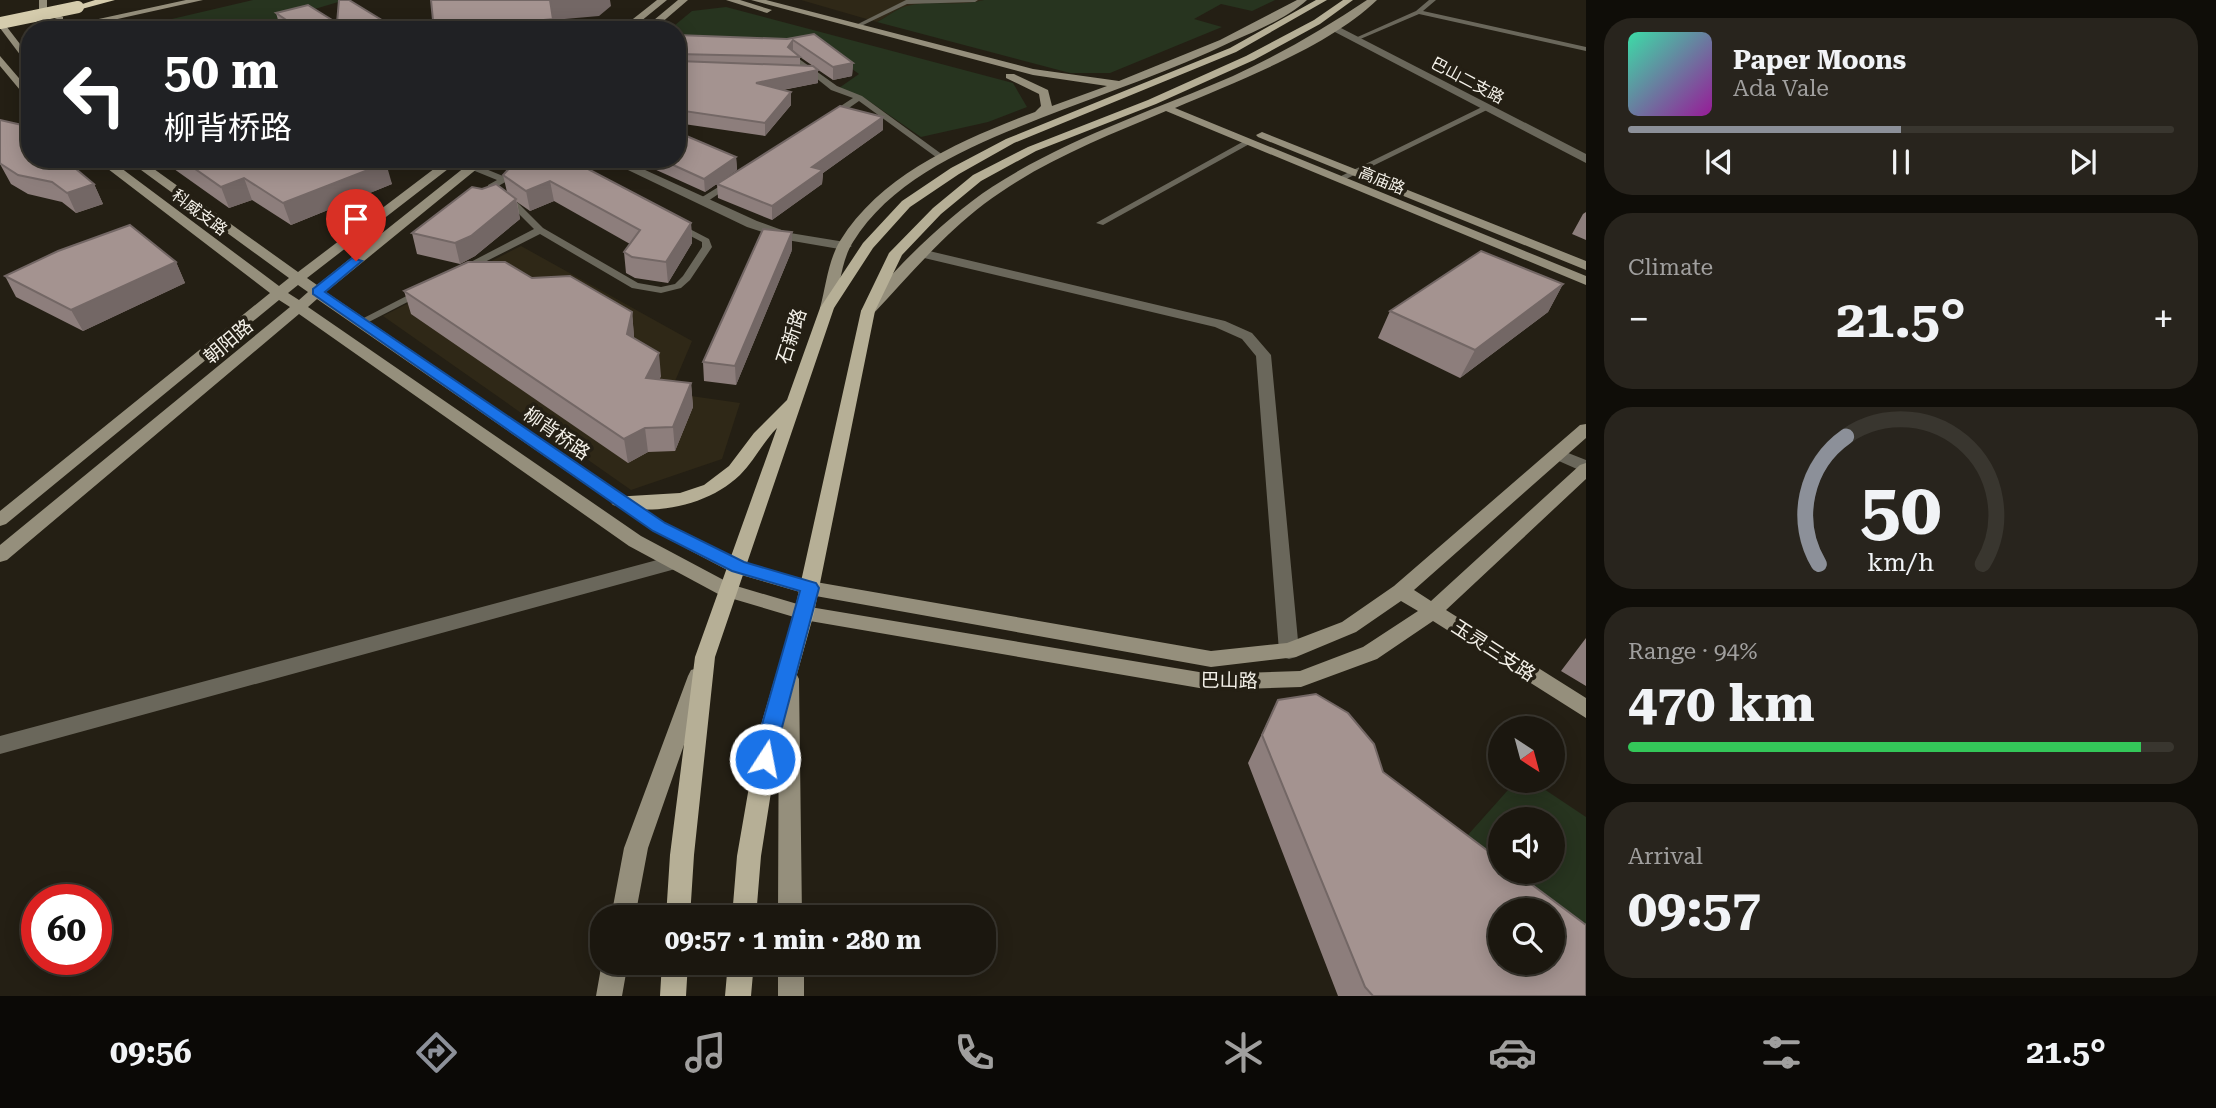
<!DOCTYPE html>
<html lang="en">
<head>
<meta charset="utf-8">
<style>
  :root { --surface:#1b170f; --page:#28241d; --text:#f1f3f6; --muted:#a09f9e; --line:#39362f; --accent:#8c9099 }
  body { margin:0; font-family:"Roboto Serif","Noto Sans SC",serif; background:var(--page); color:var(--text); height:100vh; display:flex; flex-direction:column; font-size:26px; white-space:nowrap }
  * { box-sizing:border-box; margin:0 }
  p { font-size:23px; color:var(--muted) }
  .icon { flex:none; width:38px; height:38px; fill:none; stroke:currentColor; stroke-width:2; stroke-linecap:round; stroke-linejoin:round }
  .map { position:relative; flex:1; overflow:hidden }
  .drawer { display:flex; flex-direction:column; gap:18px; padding:18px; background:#0f0d08; width:630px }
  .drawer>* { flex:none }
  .banner { position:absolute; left:21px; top:21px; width:665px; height:147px; border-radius:28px; box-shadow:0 4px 18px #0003,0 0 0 2px var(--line); background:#202124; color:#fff; overflow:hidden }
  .needle { width:46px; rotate:144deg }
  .tools { position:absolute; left:1488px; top:716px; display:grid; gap:14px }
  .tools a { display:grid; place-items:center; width:77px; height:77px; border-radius:50%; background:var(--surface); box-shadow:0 4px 18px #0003,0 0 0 2px var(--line); font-size:35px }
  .speed { position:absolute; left:21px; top:884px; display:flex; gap:14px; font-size:35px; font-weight:700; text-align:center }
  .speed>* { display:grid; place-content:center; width:91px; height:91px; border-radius:50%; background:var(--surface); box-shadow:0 4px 18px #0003,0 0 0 2px var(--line); line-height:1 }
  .speed .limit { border:10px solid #d22; background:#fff; color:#111 }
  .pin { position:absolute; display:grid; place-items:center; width:60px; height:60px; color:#fff; margin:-72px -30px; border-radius:50% 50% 50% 0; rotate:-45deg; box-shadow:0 0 7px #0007 }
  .pin .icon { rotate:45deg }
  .me { position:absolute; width:77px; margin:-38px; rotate:11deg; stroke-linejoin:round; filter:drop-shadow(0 0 5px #0008) }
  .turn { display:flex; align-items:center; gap:24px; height:147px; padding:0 28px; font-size:32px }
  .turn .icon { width:91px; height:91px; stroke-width:2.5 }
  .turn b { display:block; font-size:49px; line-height:60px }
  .big { font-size:52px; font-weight:700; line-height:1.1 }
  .drawer .widget { flex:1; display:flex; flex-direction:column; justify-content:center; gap:10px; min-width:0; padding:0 24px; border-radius:28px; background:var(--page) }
  .drawer .dial { align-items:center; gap:0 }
  .dial svg { height:182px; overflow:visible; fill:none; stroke:var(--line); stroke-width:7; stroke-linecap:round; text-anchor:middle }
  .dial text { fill:var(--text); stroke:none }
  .song { display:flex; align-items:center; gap:21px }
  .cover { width:84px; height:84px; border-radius:10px; background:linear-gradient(135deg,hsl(160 70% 55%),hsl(300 70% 35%)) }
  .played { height:7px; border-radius:4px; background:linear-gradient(90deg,var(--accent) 50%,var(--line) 50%) }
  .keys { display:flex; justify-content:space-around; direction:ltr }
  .heat { display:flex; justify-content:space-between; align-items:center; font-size:38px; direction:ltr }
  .charge { height:10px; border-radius:5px; background:linear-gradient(90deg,#34c759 94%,var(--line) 0) }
  .trip { position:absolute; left:590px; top:905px; width:406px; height:70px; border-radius:28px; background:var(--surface); box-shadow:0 4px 18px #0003,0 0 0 2px var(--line); font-weight:700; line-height:70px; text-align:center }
  .tabs { display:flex; height:112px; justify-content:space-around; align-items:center; background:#0b0906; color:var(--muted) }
  .tabs .icon { width:49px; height:49px }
  .tabs .on { color:var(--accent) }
  .tabs b { font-size:32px; color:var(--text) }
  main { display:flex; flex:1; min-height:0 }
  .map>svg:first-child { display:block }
</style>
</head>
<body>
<main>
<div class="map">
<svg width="1586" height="996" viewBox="0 0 1586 996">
  <rect width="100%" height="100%" fill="#241f14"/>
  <!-- built -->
  <path fill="#2f2817" d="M801,0H984L966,5L925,3L899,9L877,22Z
    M521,246L692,341L670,393L740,403L722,459L631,490L383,316Z"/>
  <!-- green -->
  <path fill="#27341f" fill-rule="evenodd" d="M253,0H345L244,30H125Z
    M984,0H1275L1252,11L1221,4L1194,19L1222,27L1110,73H1070L877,22C887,17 896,9 907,6C932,0 959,7 984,0Z
    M726,7L1013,83L1027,107L988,122L921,137L866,99L839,88L859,74L808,37L770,41L677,37V30H669L692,11Z
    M1516,781H1532L1586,817V938L1552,910L1459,845ZM1500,819H1552V872H1500Z"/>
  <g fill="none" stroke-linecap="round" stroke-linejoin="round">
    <!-- lane -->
    <path fill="#6a675b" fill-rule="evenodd" d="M906,0H978L975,2L907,4L859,27L854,26Z
      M1429,0H1436L1423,11L1586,47V51L1419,14L1358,40L1353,39L1416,11Z
      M791,56H795L837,86L862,96L947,158L940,160L859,101L836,117H830V113L853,98L831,90L791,58Z
      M1484,106L1491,108L1342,181L1335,179Z
      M1246,140L1253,142L1103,225L1096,223Z
      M543,162L565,164L709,239L712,247L690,280L681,288L661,293L632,288L540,234L469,270H463V266L534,229L512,207L487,194L488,185L497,180L470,169V165H476L503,176L515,169ZM543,167L560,168L702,242V247L683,276L675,284L661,287L638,283L543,228L518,203L495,191V188L521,173Z
      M728,181L735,183L705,203H699V199Z
      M422,288L427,291L425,293L365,324L361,325L356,322Z"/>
    <!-- street -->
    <path fill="#6a675b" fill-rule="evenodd" d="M1333,27H1339L1586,154V163L1333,31Z
      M605,159H621L757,221L790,233L845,242L852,246L845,250L787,240L747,227Z
      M925,250L1225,321L1252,333L1271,355L1299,651L1296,657L1289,659L1282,657L1279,651L1256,356L1242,339L1215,327L920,257L918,254Z
      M1558,449L1586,460V473L1552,458L1550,454L1552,450Z
      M672,556L679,558L681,563L679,568L0,754V736Z"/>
    <!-- secondary -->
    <path fill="#958f7c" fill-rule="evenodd" d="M39,0H47V10L63,17V21L39,13Z
      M186,0H203L68,30H48Z
      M657,0H667L630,30H619Z
      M678,0H688L653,30H642Z
      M726,0H740L772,10L767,13Z
      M751,0H766L1033,69L1119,81L1220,40L1297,0H1307C1287,18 1258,30 1233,41C1171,71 1105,93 1041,118C973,145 893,177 853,242C841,261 840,287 834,308L827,312L820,308C826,286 828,261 840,241C882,173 964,139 1035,112L1041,106L1039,94L1006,78V74H1014L1048,90L1052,106L1107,86L1033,75Z
      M1367,0H1377C1328,47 1238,81 1175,108L1586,276V285L1166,111C1104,137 1038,163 984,204C942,236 909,276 873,314L868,315L861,311C892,270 949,215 992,187C1066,139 1152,111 1233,76C1280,54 1324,29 1367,0Z
      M0,18L30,57V68L0,28Z
      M0,56L30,91V102L0,66Z
      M1262,132L1586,261V270L1258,137L1256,135Z
      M95,159H109L279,286L289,278L126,159H140L298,272L447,159H461L307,278L317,285L475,159H489L326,292L665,523L744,562L810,581L1211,651L1287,643L1342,622L1394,586L1580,425L1586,424V438L1414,590L1431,601L1580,465L1586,463V479L1446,610L1586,698V718L1433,621L1377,659L1301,687L1211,690L804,620L720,595L629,546L299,314L7,560L0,562V545L290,307L279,300L6,524L0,526V511L270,293ZM298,285L308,292L299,300L288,293ZM317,299L653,531L731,572L810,595L1211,667L1296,657L1356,632L1401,601L1418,611L1363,647L1300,671L1211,674L804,606L733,585L641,536L308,307Z
      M698,668L705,670L708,676L648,848L635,917H611L624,848L688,676L691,670Z
      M789,671L796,673L799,679L802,917H778L779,679L782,673Z
      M602,962H628L622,996H596Z
      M778,962H804V996H778Z"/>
    <!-- primary -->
    <path fill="#b6af96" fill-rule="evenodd" d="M1316,0H1327L1236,52L1014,143L959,174L910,207L873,248L834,308L715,657L694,855L690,917H666L670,855L695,657L777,428C763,442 754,461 740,475C709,505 654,517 613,505L610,501L613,497L680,493L704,485L729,466L754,433L787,400L820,308L863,243L902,201L951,168L1006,139L1230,48Z
      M1343,0H1353L1320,24L1254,60L1156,104L1036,151L981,181L941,214L902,255L875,311L814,613L780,735L761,856L756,917H732L737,856L758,735L794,613L861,311L889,253L933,208L973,175L1028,147L1148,100L1246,56L1314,20Z
      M662,962H688L686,996H660Z
      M728,962H754L751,996H725Z"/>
    <!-- highway -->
    <path fill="#d5ccad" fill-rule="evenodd" d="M95,0H115L78,10L73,7Z"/>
    <!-- highway-bridge -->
    <path stroke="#d5ccad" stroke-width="12" d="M0,23L78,7"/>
  </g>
  <!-- wall -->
  <path fill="#8d7e7c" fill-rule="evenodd" d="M276,13L337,23L398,30H281Z
    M814,34L853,63L852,76L833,80L814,67L818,83L783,90L791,92V105L765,136L677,123V35L787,39ZM800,57L813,66H800Z
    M0,120L94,184L103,204L76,213L62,202L28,194L11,184L0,164Z
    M883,130L823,173L822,184L772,220L718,198L717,184Z
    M736,157L737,170L705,192L632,159H677Z
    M160,159H379L392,184L291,225L252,200L229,208Z
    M518,159L691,223L692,243L668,283L635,278L626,273L624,252L630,244L554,201L530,211L517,202L520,219L475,256L460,264L417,254L412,233L507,192L503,175Z
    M1586,212V240L1572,234L1583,214Z
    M792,250L736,385L704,381L703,362Z
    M176,262L185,283L83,331L16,297L5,276Z
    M532,278L632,312L634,338L661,376L659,380L691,383L693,407L675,451L648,452L628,463L411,314L404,291Z
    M1563,284L1548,312L1460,378L1378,338L1390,311Z
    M1586,638V686L1561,671Z
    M1278,700L1383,772L1586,996H1338L1248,763Z"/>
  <!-- shaded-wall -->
  <path fill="#736765" d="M550,0H610L611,6L599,16L553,20L555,30H448Z
    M793,40V52L788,47Z
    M853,63L852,76L833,80V67Z
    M818,70V83L756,95V83Z
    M791,92V105L765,136V123Z
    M883,117V130L823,173L822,184L772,220V206L812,167Z
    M736,157L737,170L705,192L704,179Z
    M386,163L392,184L291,225L283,203Z
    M244,178L252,200L229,208L221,187Z
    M550,181L554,201L530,211L526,191Z
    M94,184L103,204L76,213L67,193Z
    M516,199L520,219L475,256L460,264L455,243Z
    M691,223L692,243L668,283L666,262Z
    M792,232V250L736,385L735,366Z
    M176,262L185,283L83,331L71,310Z
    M1563,284L1548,312L1460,378L1475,350Z
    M632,312L634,335L630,358L627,334Z
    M659,353L661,376L649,402L646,378Z
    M691,383L693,407L675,451L673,427Z
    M645,428L648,452L628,463L624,439Z"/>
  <!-- building -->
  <path fill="#a49390" stroke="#736765" stroke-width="2" fill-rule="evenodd" d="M339,0H349L398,30H301L276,13L308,5L337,23Z
    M431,0H553H550L553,19L448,30H434Z
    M814,34L853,63L833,67L793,40L788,47L800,57L677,54V35L787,39Z
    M677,60L678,61L813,66L818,70L756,83L791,92L765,123L677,110Z
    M840,106L883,117L812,167L823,170L772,206L717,184Z
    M0,120L22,125L30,131V159H64L94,184L67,193L52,182L18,175L1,164L0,163Z
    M677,132L736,157L704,179L660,159H677Z
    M181,159H379L386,163L283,203L244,178L221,187Z
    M518,159H569L691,223L666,262L632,257L624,252L640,230L550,181L526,191L503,175Z
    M496,184L516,199L471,236L455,243L412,233L472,187L482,189Z
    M130,225L176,262L71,310L5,276L58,251Z
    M763,229L792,232L735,366L703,362Z
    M1481,251L1563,284L1475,350L1390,311Z
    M468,262H505L532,278L570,276L632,312L627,334L659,353L646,378L691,383L673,427L645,428L624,439L404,291Z
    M1316,694L1348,713L1374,744L1383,772L1500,860V872H1515L1586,925V996H1373L1365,987L1262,735L1278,700ZM1500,910H1552V962H1500Z"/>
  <!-- route -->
  <path fill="#1a73e8" stroke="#114b97" stroke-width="2" d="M352,258L362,261L325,292L665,523L744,562L816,583L819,588L772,765L765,767L758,765L755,759L759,735L800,591L732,571L653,531L313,294V289Z"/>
  <g text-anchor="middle" stroke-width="7" stroke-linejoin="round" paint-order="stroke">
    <!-- far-street labels -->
    <g font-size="16" fill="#f4f1e9" stroke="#241f14">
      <text transform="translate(1468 80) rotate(28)" y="6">巴山二支路</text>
      <text transform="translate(1382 180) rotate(22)" y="6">高庙路</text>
      <text transform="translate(200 212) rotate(37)" y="6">科威支路</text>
    </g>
    <!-- street labels -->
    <g font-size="19" fill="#f4f1e9" stroke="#241f14">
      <text transform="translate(791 336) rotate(-72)" y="7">石新路</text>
      <text transform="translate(228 341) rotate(-40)" y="7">朝阳路</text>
      <text transform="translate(557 433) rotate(35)" y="7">柳背桥路</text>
      <text transform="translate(1494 650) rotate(33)" y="7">玉灵三支路</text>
      <text transform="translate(1229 680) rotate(1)" y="7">巴山路</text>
    </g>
  </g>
</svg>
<div class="tools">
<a><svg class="needle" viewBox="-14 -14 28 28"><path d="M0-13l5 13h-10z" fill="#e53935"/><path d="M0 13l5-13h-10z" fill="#a09f9e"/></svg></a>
<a><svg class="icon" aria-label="sound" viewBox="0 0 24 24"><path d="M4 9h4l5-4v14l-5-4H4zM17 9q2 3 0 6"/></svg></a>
<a><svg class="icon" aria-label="search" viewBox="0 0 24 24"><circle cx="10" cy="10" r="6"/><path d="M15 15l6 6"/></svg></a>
</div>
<div class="speed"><div class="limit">60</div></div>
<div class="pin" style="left:356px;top:261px;background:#d93025"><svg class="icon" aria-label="arrive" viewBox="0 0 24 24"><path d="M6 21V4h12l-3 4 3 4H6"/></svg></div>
<svg class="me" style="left:765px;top:759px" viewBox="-20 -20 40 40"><circle r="17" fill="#1a73e8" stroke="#fff" stroke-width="3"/><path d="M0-11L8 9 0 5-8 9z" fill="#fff"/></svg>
<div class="trip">09:57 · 1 min · 280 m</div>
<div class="banner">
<div class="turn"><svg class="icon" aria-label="left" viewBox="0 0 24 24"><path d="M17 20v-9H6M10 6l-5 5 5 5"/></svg><div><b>50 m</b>柳背桥路</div></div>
</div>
</div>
<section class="drawer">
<div class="widget">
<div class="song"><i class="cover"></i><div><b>Paper Moons</b><p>Ada Vale</p></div></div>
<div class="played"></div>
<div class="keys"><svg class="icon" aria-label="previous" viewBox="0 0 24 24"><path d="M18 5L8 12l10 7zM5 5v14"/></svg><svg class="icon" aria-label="pause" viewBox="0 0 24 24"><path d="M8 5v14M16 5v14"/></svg><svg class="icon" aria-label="next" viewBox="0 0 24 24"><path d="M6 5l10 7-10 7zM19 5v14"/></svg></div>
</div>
<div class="widget"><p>Climate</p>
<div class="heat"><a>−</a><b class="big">21.5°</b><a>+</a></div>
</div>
<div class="widget dial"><svg viewBox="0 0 100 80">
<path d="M14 69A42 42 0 1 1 86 69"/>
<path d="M14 69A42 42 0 0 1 26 13" stroke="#8c9099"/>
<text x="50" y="56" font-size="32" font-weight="700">50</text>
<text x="50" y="72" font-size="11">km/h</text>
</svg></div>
<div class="widget"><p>Range · 94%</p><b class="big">470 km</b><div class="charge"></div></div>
<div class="widget"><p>Arrival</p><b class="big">09:57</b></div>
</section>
</main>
<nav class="tabs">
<b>09:56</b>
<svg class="icon on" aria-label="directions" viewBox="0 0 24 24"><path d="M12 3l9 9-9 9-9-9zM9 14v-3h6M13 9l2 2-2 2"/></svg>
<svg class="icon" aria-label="music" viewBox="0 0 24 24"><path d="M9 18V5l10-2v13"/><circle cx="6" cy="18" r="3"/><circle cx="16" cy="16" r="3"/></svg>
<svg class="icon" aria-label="phone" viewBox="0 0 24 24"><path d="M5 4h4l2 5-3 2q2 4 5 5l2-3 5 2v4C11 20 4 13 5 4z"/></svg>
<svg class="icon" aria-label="climate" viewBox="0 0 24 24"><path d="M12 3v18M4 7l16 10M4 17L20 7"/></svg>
<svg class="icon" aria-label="car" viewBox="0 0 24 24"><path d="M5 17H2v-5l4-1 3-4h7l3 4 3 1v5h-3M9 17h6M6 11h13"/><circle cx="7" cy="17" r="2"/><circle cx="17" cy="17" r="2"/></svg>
<svg class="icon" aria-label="filters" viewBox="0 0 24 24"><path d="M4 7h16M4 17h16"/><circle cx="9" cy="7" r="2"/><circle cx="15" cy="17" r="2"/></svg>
<b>21.5°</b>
</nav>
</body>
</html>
